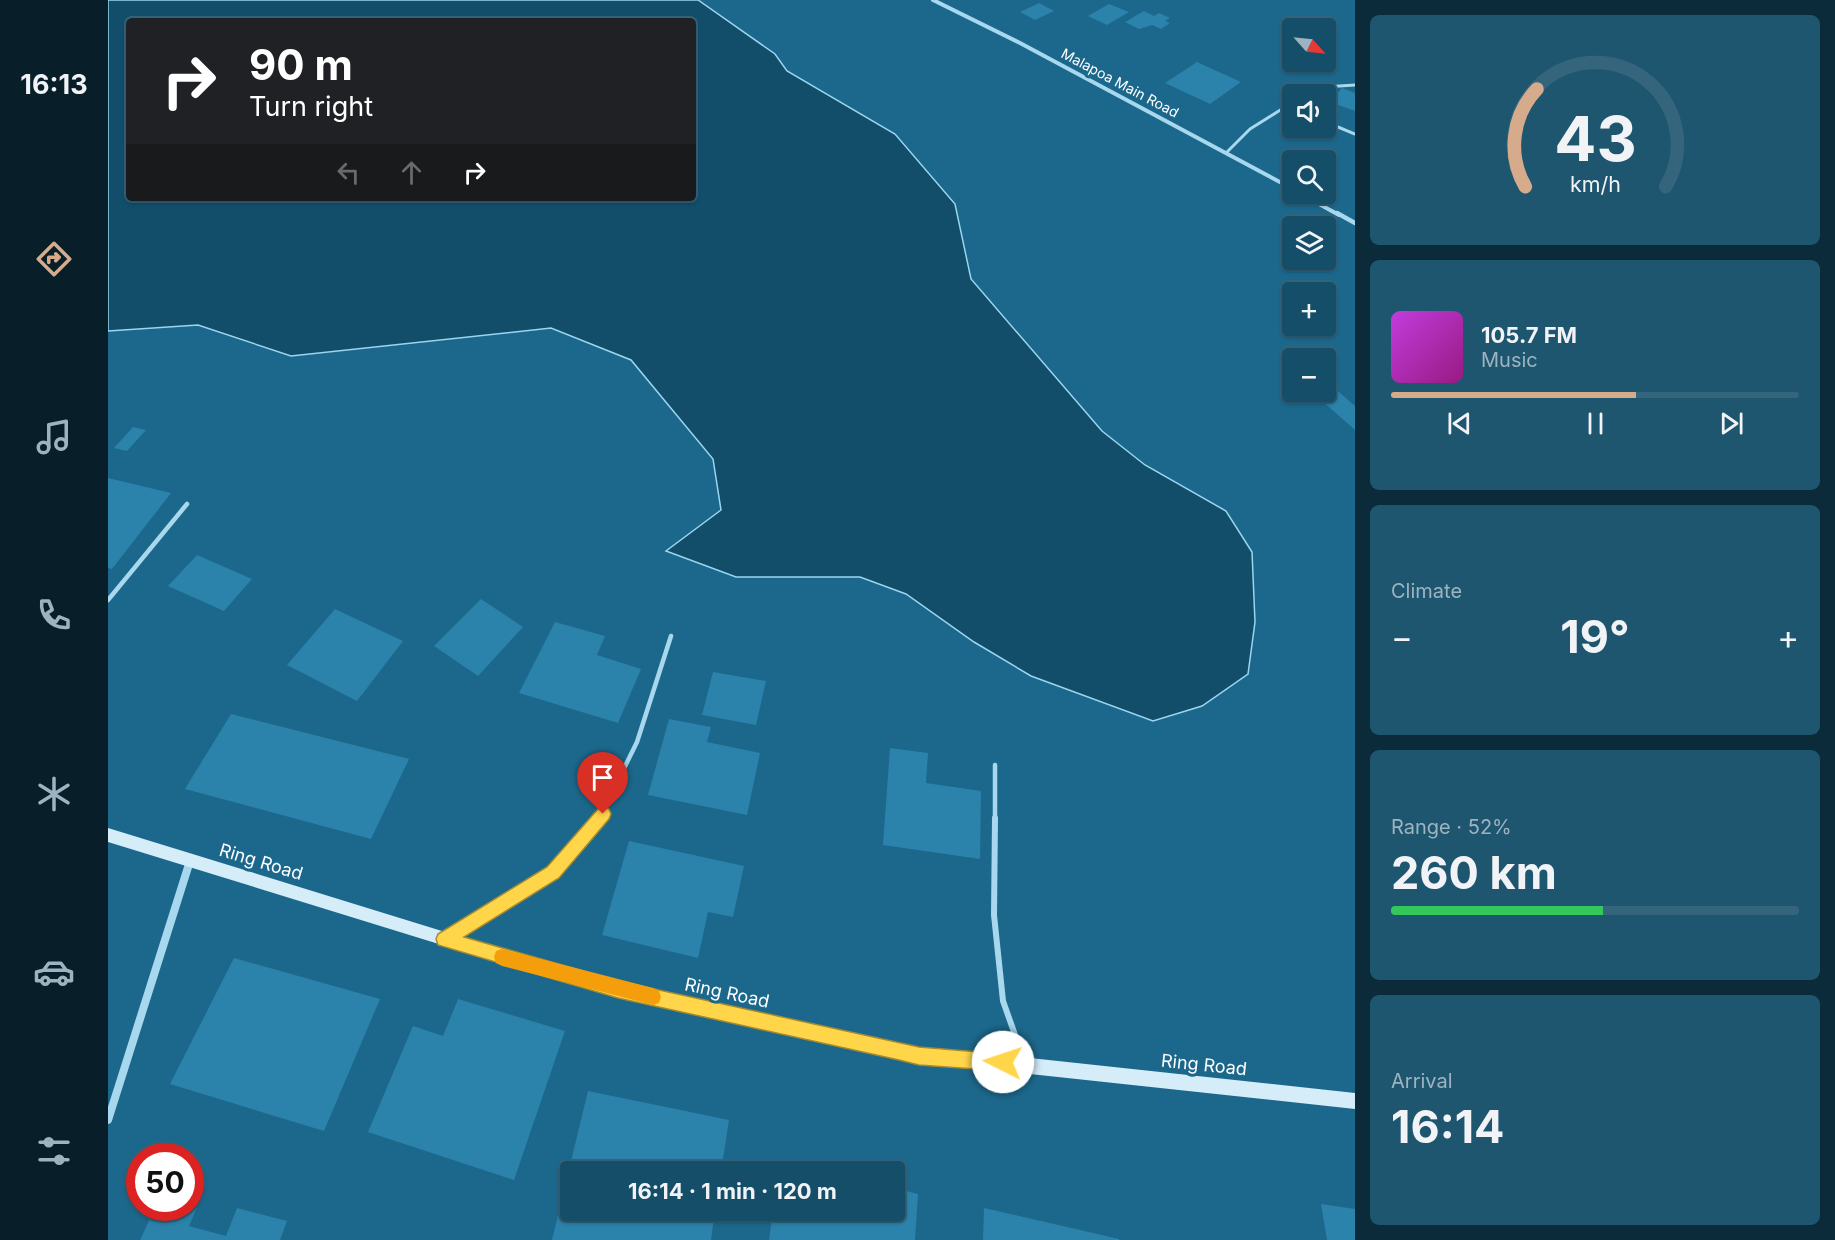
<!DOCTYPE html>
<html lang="en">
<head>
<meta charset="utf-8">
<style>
  :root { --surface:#154e69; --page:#1e556f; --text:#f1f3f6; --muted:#9db4c0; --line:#34657d; --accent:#d6ab8b }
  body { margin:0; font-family:Inter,sans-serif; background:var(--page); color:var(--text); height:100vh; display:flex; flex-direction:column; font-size:22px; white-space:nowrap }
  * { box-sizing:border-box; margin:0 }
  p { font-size:20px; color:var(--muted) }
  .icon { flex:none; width:33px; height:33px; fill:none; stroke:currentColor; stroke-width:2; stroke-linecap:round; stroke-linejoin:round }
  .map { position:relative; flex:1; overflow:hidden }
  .sheet { display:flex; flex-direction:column; gap:15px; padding:15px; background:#0c2b3a; width:480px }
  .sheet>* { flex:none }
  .top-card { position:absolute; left:18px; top:18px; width:570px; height:183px; border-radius:6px; box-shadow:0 2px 4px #0004,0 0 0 2px var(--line); background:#202124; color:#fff; overflow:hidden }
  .needle { width:39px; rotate:117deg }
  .tools { position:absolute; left:1174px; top:18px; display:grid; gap:12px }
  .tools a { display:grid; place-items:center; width:54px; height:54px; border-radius:6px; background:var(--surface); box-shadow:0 2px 4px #0004,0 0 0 2px var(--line); font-size:30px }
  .speed { position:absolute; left:18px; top:1143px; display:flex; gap:12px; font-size:30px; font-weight:700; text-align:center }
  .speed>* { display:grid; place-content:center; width:78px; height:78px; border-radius:50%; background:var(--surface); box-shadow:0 2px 4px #0004,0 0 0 2px var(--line); line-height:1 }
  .speed .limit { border:9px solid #d22; background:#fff; color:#111 }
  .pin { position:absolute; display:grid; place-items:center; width:51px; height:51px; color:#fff; margin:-62px -26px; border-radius:50% 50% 50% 0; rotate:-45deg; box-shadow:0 0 6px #0007 }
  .pin .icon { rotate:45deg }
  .me { position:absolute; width:66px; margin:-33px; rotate:274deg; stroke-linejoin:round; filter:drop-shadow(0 0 4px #0008) }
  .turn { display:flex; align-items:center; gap:21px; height:126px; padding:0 24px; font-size:27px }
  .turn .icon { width:78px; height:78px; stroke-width:2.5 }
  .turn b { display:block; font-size:42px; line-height:51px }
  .lanes { display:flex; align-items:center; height:57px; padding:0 24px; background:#0003; justify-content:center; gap:30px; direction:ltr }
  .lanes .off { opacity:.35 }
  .big { font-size:45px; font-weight:700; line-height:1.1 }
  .sheet .tile { flex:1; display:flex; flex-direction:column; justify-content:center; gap:9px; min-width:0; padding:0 21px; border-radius:9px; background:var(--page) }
  .sheet .dial { align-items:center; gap:0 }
  .dial svg { height:156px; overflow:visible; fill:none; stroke:var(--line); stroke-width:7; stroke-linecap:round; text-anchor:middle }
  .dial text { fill:var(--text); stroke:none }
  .song { display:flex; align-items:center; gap:18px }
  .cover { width:72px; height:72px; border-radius:9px; background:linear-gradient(135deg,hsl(290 70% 55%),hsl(310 70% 35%)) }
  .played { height:6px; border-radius:3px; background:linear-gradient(90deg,var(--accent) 60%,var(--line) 60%) }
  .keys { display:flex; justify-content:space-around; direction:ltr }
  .heat { display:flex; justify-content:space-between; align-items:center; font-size:33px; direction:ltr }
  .charge { height:9px; border-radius:4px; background:linear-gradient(90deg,#34c759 52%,var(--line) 0) }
  .trip { position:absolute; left:452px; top:1161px; width:345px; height:60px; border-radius:6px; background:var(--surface); box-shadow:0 2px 4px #0004,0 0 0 2px var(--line); font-weight:700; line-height:60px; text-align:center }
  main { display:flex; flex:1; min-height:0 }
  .dock { display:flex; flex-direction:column; width:108px; justify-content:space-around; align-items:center; background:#081f2a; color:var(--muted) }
  .dock .icon { width:42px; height:42px }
  .dock .on { color:var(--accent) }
  .dock b { font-size:27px; color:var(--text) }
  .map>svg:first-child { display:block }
</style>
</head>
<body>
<main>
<nav class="dock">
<b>16:13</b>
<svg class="icon on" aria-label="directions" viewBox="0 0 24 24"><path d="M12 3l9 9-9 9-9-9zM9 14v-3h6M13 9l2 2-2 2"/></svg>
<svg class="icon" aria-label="music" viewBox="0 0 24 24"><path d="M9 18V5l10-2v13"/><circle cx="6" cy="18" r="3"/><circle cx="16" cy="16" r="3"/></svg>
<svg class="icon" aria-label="phone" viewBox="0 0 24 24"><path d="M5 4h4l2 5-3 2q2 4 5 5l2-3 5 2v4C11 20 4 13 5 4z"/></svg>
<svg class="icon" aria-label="climate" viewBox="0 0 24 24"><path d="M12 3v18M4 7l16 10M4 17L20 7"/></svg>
<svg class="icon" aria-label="car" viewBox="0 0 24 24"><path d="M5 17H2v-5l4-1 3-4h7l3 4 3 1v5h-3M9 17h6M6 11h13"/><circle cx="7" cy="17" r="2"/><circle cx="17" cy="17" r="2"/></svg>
<svg class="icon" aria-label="filters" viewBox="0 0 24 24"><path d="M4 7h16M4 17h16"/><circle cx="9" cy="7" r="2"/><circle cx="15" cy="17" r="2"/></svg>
</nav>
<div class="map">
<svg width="1247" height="1240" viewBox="0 0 1247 1240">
  <rect width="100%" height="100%" fill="#1c688c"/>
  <!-- water -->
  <path fill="#124d6a" stroke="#9bd6ef" stroke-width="1.5" fill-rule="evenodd" d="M0,0H590L667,54L679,71L787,134L847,204L863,279L994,431L1037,465L1118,511L1144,552L1147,622L1140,674L1094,706L1045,721L923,676L866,642L798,594L752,577H628L558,551L613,510L605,459L523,360L443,328L183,356L90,325L0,331ZM21,21H585V198H21Z"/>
  <!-- building -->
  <path fill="#2b82aa" d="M931,3L946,11L927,20L912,12Z
    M1001,4L1021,12L999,25L980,16Z
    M1036,11L1046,16L1051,13L1062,18L1057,21L1062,23L1053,29L1044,25L1031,29L1017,22Z
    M1089,62L1133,82L1102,104L1057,83Z
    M1234,88L1247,93V111L1222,102Z
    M1223,385L1247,406V430L1205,393L1218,392V387Z
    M25,427L38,430L19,451L6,448Z
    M0,478L63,493L4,569L0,568Z
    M89,555L144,579L116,611L60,586Z
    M373,599L415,627L370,676L326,646Z
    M227,609L295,641L249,701L179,665Z
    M447,622L497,636L489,655L533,669L510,723L411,693Z
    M605,672L658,681L648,725L594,715Z
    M123,714L301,759L263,839L77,789Z
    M561,719L603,727L599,742L652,753L639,815L540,795Z
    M782,748L820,753L818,783L873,791L872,859L775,845Z
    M521,841L636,866L625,917L600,912L590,958L494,935Z
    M126,958L272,999L216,1131L62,1084Z
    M350,999L457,1031L406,1180L260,1132L305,1026L335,1036Z
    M480,1091L621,1120L613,1172H462V1210H607L603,1240H444Z
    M672,1163L705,1171V1172H670Z
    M786,1188L810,1194L807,1240H661L665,1210H786Z
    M82,1201L91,1203L81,1226L118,1236L129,1208L179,1221L172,1240H32L47,1208H82Z
    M1213,1204L1247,1209V1240H1219Z
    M876,1208L1011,1239V1240H875Z"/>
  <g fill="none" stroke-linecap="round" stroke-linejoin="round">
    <!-- service-far2 -->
    <path stroke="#a7d8ed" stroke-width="3" d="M1200,94L1216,87L1247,85
      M1218,122L1247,134
      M1118,153L1142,129L1185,102"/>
    <!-- service-far1 -->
    <path stroke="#a7d8ed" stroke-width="4.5" d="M0,600L79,504
      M491,819L529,742L563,636
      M887,819V765"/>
    <!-- service -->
    <path stroke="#a7d8ed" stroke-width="6" d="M887,818L886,915L895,1001L917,1063
      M341,936L445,872L492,818"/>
    <!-- minor-far2 -->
    <path stroke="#a7d8ed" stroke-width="4" d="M825,0L912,43L1185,189
      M1193,194L1231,215"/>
    <!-- minor-far1 -->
    <path stroke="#a7d8ed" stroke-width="4.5" d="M1229,213L1247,223"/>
    <!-- minor -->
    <path stroke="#a7d8ed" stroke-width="8" d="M0,1120L82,861"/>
    <!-- secondary -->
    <path fill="#d4edf9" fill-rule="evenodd" d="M0,828L425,959L510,981L811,1048L895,1055L1247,1093V1109L895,1071L811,1064L510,997L425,973L0,842Z"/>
  </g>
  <!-- route -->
  <path fill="#ffd54a" stroke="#a68a30" stroke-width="1.5" d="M495,807L501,809L503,814L501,819L451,878L356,937L510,981L811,1047L895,1054L902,1056L904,1062L902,1069L895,1071L811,1065L791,1060L510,998L330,945L328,939L330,934L439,867L490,809Z"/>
  <!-- slow -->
  <path fill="#f59e0b" d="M394,949L545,988L551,991L553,997L551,1003L545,1005L394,966L388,963L386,957L388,951Z"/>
  <g text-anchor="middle" stroke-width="6" stroke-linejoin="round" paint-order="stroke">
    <!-- far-street labels -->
    <g font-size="14" fill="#fff" stroke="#1c688c">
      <text transform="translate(1012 83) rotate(28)" y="5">Malapoa Main Road</text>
    </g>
    <!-- near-street labels -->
    <g font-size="18" fill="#fff" stroke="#1c688c">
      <text transform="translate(153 862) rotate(17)" y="6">Ring Road</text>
      <text transform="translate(619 993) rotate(12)" y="6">Ring Road</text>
      <text transform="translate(1096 1065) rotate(6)" y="6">Ring Road</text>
    </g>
  </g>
</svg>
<div class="tools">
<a><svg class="needle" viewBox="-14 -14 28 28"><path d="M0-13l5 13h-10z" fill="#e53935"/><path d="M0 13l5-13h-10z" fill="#9db4c0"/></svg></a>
<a><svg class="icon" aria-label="sound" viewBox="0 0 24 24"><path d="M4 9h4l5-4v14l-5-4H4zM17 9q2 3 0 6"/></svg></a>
<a><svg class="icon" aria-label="search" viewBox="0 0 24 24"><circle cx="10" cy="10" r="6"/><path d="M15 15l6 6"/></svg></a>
<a><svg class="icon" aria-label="layers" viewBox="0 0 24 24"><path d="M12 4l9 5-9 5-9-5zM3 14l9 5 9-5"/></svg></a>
<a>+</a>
<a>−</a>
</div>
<div class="speed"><div class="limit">50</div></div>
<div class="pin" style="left:495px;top:814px;background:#d93025"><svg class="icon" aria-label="arrive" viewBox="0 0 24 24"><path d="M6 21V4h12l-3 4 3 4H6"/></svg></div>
<svg class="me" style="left:895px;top:1062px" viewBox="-20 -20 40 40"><circle r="19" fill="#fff"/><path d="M0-13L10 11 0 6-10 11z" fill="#ffd54a"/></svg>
<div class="trip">16:14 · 1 min · 120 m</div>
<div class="top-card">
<div class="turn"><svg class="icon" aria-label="right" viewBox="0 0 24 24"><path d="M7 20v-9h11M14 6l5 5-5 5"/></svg><div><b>90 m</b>Turn right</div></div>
<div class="lanes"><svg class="icon off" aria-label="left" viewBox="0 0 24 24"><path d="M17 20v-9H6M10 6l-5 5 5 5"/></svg><svg class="icon off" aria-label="ahead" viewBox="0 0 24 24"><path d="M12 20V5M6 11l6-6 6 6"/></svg><svg class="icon" aria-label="right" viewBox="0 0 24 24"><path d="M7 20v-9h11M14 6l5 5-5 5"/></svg></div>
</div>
</div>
<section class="sheet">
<div class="tile dial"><svg viewBox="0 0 100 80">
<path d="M14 69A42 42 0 1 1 86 69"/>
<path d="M14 69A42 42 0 0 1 20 19" stroke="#d6ab8b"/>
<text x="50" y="56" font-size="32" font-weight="700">43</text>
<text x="50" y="72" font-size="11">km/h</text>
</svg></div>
<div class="tile">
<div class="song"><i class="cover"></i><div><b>105.7 FM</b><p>Music</p></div></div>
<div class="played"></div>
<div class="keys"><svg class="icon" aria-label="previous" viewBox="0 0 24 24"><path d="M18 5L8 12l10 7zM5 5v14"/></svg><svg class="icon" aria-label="pause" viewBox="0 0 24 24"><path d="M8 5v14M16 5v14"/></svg><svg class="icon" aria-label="next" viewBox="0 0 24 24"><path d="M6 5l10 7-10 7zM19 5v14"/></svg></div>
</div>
<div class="tile"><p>Climate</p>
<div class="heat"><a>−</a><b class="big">19°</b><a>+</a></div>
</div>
<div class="tile"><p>Range · 52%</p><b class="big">260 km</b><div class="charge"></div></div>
<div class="tile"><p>Arrival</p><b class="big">16:14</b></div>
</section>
</main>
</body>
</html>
